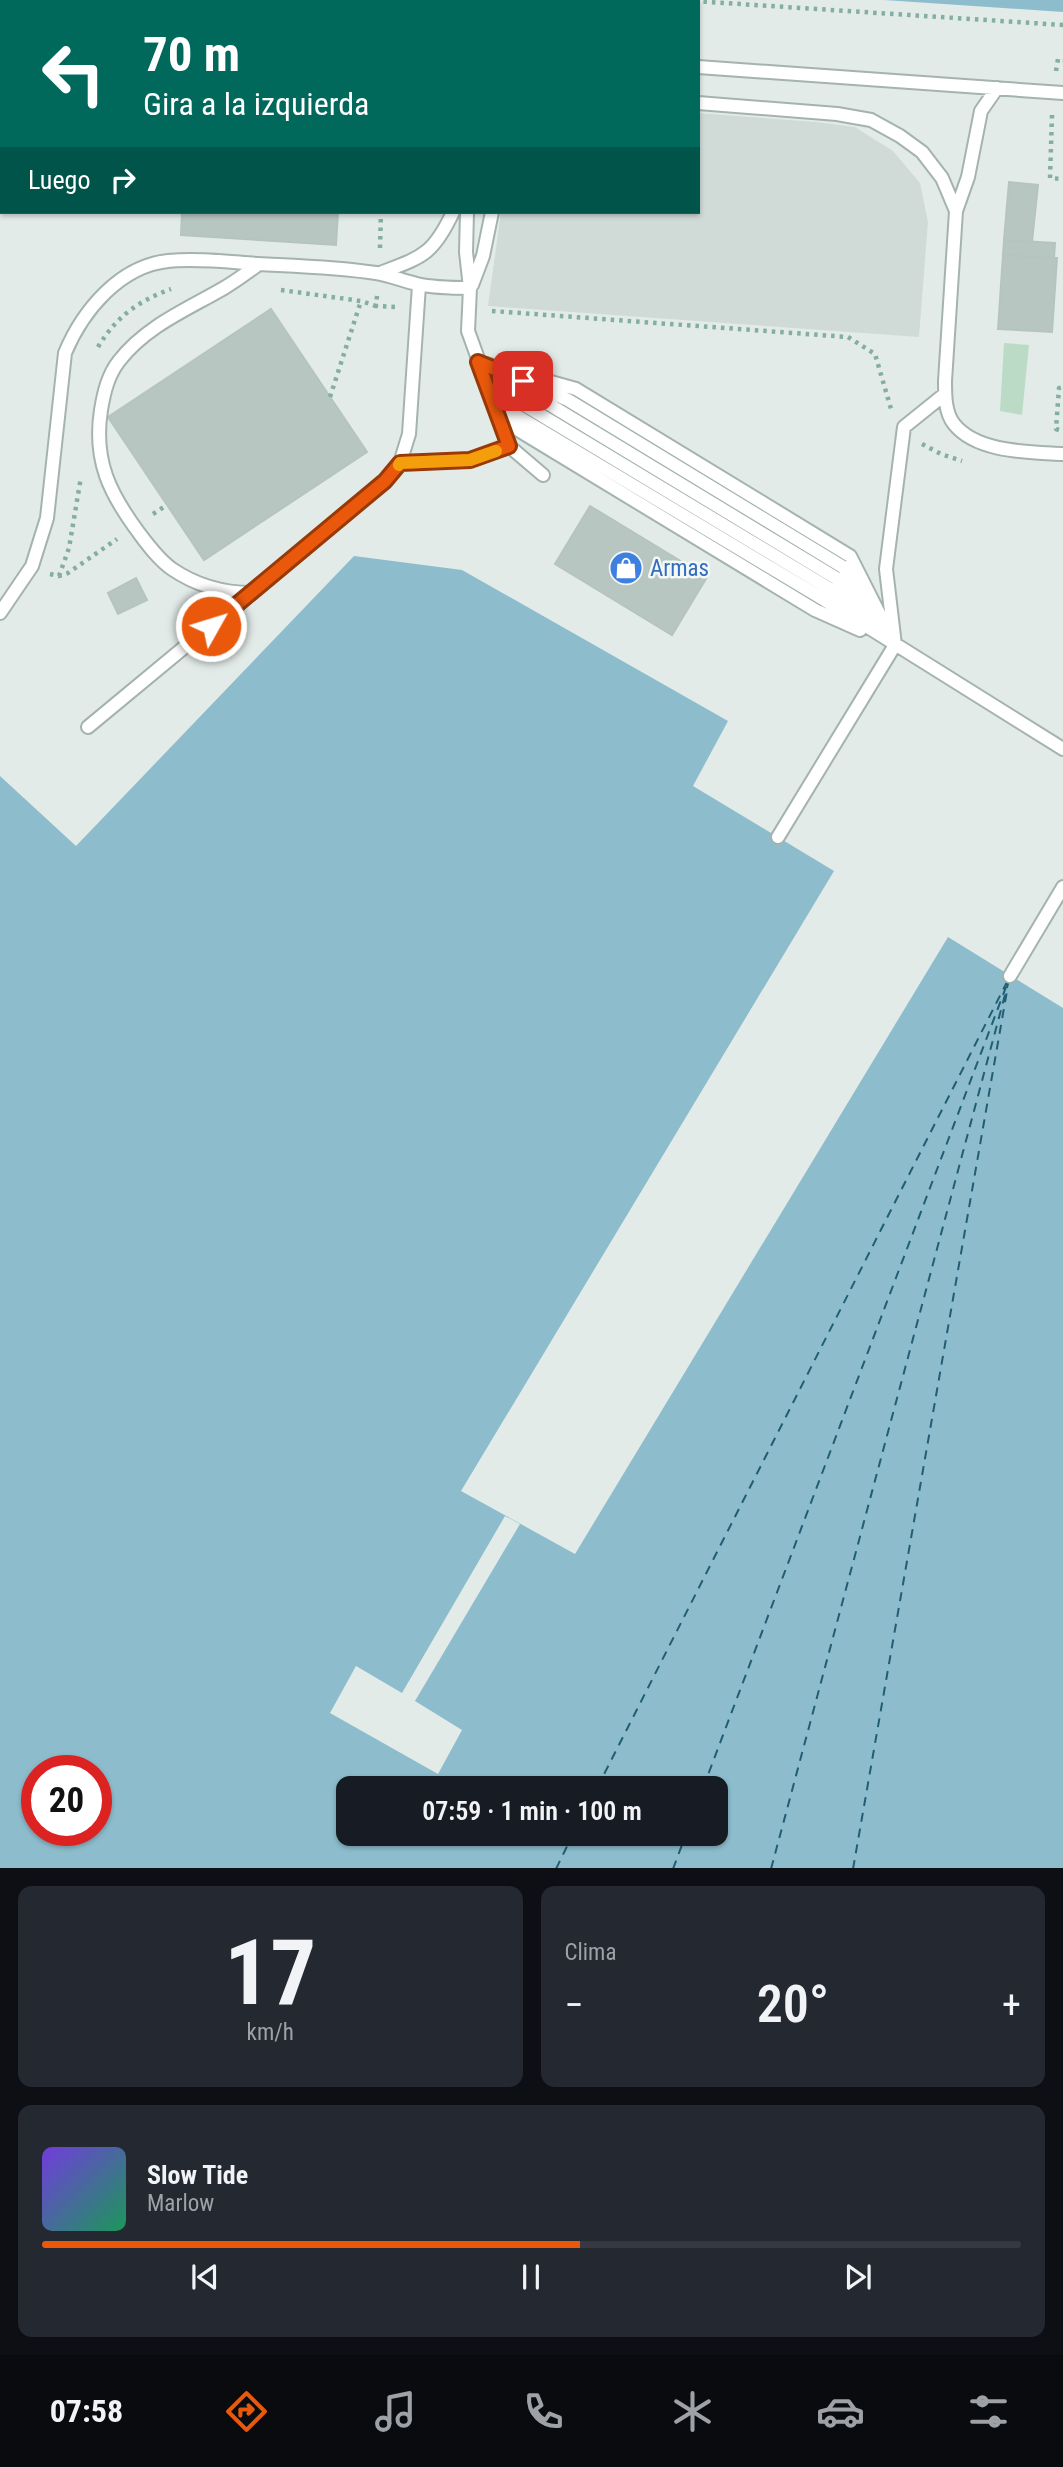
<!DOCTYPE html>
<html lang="es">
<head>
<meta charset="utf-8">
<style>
  :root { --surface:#171b24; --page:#242831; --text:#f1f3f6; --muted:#9ea1a6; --line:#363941; --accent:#ea580c }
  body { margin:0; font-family:"Roboto Condensed",sans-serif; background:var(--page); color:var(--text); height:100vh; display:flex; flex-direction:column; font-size:26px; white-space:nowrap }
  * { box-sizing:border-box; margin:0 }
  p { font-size:23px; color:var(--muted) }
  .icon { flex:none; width:38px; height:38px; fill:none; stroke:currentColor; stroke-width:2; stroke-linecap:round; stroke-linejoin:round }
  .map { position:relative; height:1868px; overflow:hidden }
  .panel { display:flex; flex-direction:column; gap:18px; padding:18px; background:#0d0f14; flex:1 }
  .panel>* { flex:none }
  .banner { position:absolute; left:0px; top:0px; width:700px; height:214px; box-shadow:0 2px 5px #0004; background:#00695c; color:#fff; overflow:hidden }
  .speed { position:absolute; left:21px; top:1755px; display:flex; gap:14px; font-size:35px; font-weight:700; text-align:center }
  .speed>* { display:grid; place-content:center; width:91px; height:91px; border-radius:50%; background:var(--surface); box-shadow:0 2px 5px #0004; line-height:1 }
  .speed .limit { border:10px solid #d22; background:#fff; color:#111 }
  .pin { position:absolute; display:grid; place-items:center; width:60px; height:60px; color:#fff; margin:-30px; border-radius:14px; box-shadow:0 4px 10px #0006 }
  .me { position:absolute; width:77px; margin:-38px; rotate:51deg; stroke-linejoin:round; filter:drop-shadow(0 0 5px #0008) }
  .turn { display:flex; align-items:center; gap:24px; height:147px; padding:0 28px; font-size:32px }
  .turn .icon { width:91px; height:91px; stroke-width:2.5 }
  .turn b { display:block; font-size:49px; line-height:60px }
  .then { display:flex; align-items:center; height:66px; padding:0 28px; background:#0003; gap:14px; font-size:26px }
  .big { font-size:52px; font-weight:600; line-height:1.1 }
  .panel .card { flex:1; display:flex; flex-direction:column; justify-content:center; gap:10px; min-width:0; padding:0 24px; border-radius:14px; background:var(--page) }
  .panel .dial { align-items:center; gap:0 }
  .dial b { font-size:91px; line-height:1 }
  .song { display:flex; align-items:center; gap:21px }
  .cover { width:84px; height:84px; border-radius:10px; background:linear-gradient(135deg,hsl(260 70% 55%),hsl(150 70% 35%)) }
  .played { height:7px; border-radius:4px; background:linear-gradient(90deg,var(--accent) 55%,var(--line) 55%) }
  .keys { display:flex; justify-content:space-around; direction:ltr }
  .heat { display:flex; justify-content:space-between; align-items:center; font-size:38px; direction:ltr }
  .panel .tiles { flex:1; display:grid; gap:18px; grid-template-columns:1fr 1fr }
  .card:last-child { grid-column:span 2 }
  .trip { position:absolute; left:336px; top:1776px; width:392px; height:70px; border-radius:14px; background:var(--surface); box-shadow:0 2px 5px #0004; font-weight:600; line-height:70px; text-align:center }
  .dock { display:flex; height:112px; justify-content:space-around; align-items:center; background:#090b0e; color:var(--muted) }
  .dock .icon { width:49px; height:49px }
  .dock .current { color:var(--accent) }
  .dock b { font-size:32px; color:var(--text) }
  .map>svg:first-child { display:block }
</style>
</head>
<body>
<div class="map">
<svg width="1063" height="1869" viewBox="0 0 1063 1869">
  <rect width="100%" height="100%" fill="#e2ebe8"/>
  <!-- built -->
  <path fill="#d0dbd7" d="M698,113L816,122L855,127L893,151L920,183L928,222L919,337L488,306L501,212H698Z"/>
  <!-- green -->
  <path fill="#bcdbc7" d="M1004,343L1029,345L1022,415L1000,411Z"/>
  <!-- water -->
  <path fill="#8dbdcd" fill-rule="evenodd" d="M884,0H1063V12Z
    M354,556L462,570L728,721L693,786L834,871L461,1491L575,1554L948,937L1063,1008V1868H0V776L76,846ZM37,1771H96V1830H37ZM348,1788H716V1834H348Z"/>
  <!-- pier -->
  <path fill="#e2ebe8" d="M505,1516L520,1524L415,1701L462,1730L438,1774L330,1713L356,1666L402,1693Z"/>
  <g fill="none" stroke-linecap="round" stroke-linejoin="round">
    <!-- ferry -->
    <path stroke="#215e73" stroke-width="2" stroke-dasharray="9 7" stroke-linecap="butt" d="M597,1788L1008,980
      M703,1788L1006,987
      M556,1869L573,1834
      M673,1869L686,1834
      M771,1869L1009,980
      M853,1869L1007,991"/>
  </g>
  <!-- building -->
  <path fill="#b7c6c1" stroke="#b5c4bf" stroke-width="2" d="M1009,182L1038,185L1032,242L1004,240Z
    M182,212H338L336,245L181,235Z
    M1004,240L1055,243L1054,258L1003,255Z
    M1003,255L1057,258L1052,332L998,329Z
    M271,309L367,452L204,560L108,417Z
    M590,506L707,577L672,635L555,564Z
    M136,578L147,600L118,614L108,593Z"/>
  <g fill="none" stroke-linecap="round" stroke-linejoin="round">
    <defs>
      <path id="service" d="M116,0L117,2
        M698,67L1063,93
        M997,88L981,111L968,177L956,211L945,381C945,395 945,413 954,424C977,453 1030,452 1063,454
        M698,103L837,114L871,120L900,136L922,152L942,178L956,211
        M467,212L466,252L470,288L468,331L489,389
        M380,273C422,257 433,255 453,212
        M472,285L483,256L492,212
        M479,362L576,389L850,556L895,645
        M494,371L836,578L884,632
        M486,382L830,589L861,615
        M526,382L568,400L843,567L866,601
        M494,402L823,599L1063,749
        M499,416L509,446L543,475
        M500,419L815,610L860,630
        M400,463L470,460L509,446
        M252,593C222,593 197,586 172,569C159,560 148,545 139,533C110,494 93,461 101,410C104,392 108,375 119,361C146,326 188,309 224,288C236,281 248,272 259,264
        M0,613L32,566L47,518L65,353C83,310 120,266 168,261C198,258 229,262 259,264C298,266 337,267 376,273C390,275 403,281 417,284C434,288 453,288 470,288
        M88,727L385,481L400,463L409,434L419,285
        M778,837L895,645L886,569L904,427L945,394
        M1010,976L1063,887"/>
    </defs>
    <!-- service casing -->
    <use href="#service" stroke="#a5b3af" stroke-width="16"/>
    <!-- path -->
    <path stroke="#84ada4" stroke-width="4.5" stroke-dasharray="3.5 5" stroke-linecap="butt" d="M678,0L1063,25
      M390,2V0
      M1056,71L1058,59L1063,60
      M1052,115L1050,178L1063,179
      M380,248L381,212
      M281,290L361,301L376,306
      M377,296L376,306L396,307
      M492,311L848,337L875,354L891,409
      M98,347C116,317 138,301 171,289
      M330,397L361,301
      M1059,430L1056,429L1059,388H1063
      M922,444L941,454L962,461
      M153,514L167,505
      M50,574L59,576L68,573L117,539
      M59,576L69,548L81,477"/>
    <!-- service -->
    <use href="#service" stroke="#fff" stroke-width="12"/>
  </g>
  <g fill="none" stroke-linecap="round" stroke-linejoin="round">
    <defs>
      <path id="route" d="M211,626L385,481L400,463L470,460L509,446L478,362L523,381"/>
    </defs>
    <!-- route casing -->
    <use href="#route" stroke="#983908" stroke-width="18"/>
    <!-- route -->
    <use href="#route" stroke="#ea580c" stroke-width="12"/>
    <!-- slow -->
    <path stroke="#f59e0b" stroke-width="12" d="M399,465L400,463L470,460L496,451"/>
  </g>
  <!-- icons -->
  <defs>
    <symbol id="shop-disc" viewBox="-11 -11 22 22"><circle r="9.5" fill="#3f7fe0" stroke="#f2f8f6"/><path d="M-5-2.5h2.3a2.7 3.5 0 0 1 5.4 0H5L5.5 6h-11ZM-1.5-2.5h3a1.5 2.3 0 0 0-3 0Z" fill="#fff"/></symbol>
  </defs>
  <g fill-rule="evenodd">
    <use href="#shop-disc" x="607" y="549" width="38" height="38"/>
  </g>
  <g text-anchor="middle" stroke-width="5" stroke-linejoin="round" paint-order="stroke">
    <!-- shop labels -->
    <g font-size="23" fill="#366cbe" stroke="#f2f8f6" text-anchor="start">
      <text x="650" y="576">Armas</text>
    </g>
  </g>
</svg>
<div class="speed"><div class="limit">20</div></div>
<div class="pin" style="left:523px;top:381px;background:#d93025"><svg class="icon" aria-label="arrive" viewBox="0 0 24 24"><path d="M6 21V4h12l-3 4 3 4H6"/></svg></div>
<svg class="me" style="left:211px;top:626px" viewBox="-20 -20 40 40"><circle r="17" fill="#ea580c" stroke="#fff" stroke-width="3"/><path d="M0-11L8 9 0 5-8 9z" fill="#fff"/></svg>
<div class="trip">07:59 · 1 min · 100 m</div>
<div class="banner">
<div class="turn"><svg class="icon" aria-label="left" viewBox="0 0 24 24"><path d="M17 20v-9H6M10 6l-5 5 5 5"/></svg><div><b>70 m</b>Gira a la izquierda</div></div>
<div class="then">Luego<svg class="icon" aria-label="right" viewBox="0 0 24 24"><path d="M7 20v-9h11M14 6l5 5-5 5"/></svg></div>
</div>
</div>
<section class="panel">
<div class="tiles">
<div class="card dial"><b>17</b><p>km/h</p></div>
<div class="card"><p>Clima</p>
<div class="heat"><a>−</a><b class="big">20°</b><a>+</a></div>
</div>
<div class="card">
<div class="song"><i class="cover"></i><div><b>Slow Tide</b><p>Marlow</p></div></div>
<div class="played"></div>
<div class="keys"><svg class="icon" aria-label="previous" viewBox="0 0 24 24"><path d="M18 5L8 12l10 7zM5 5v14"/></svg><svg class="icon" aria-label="pause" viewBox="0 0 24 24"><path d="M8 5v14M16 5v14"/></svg><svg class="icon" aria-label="next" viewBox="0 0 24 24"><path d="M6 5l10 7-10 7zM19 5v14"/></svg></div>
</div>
</div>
</section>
<nav class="dock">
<b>07:58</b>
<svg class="icon current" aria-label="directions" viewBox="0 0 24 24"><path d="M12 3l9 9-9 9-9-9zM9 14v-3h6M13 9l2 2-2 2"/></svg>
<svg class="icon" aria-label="music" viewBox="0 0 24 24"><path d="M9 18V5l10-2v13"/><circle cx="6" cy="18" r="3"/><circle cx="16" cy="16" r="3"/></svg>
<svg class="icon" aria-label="phone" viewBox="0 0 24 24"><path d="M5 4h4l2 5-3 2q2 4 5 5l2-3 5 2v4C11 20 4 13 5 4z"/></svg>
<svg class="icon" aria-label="climate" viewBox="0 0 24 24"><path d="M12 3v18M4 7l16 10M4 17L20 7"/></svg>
<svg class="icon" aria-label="car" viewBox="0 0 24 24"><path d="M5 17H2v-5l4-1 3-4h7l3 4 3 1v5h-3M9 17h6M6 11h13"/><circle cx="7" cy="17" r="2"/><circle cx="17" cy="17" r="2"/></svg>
<svg class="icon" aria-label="filters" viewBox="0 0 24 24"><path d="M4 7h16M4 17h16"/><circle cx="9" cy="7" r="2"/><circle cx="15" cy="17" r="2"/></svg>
</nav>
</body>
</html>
